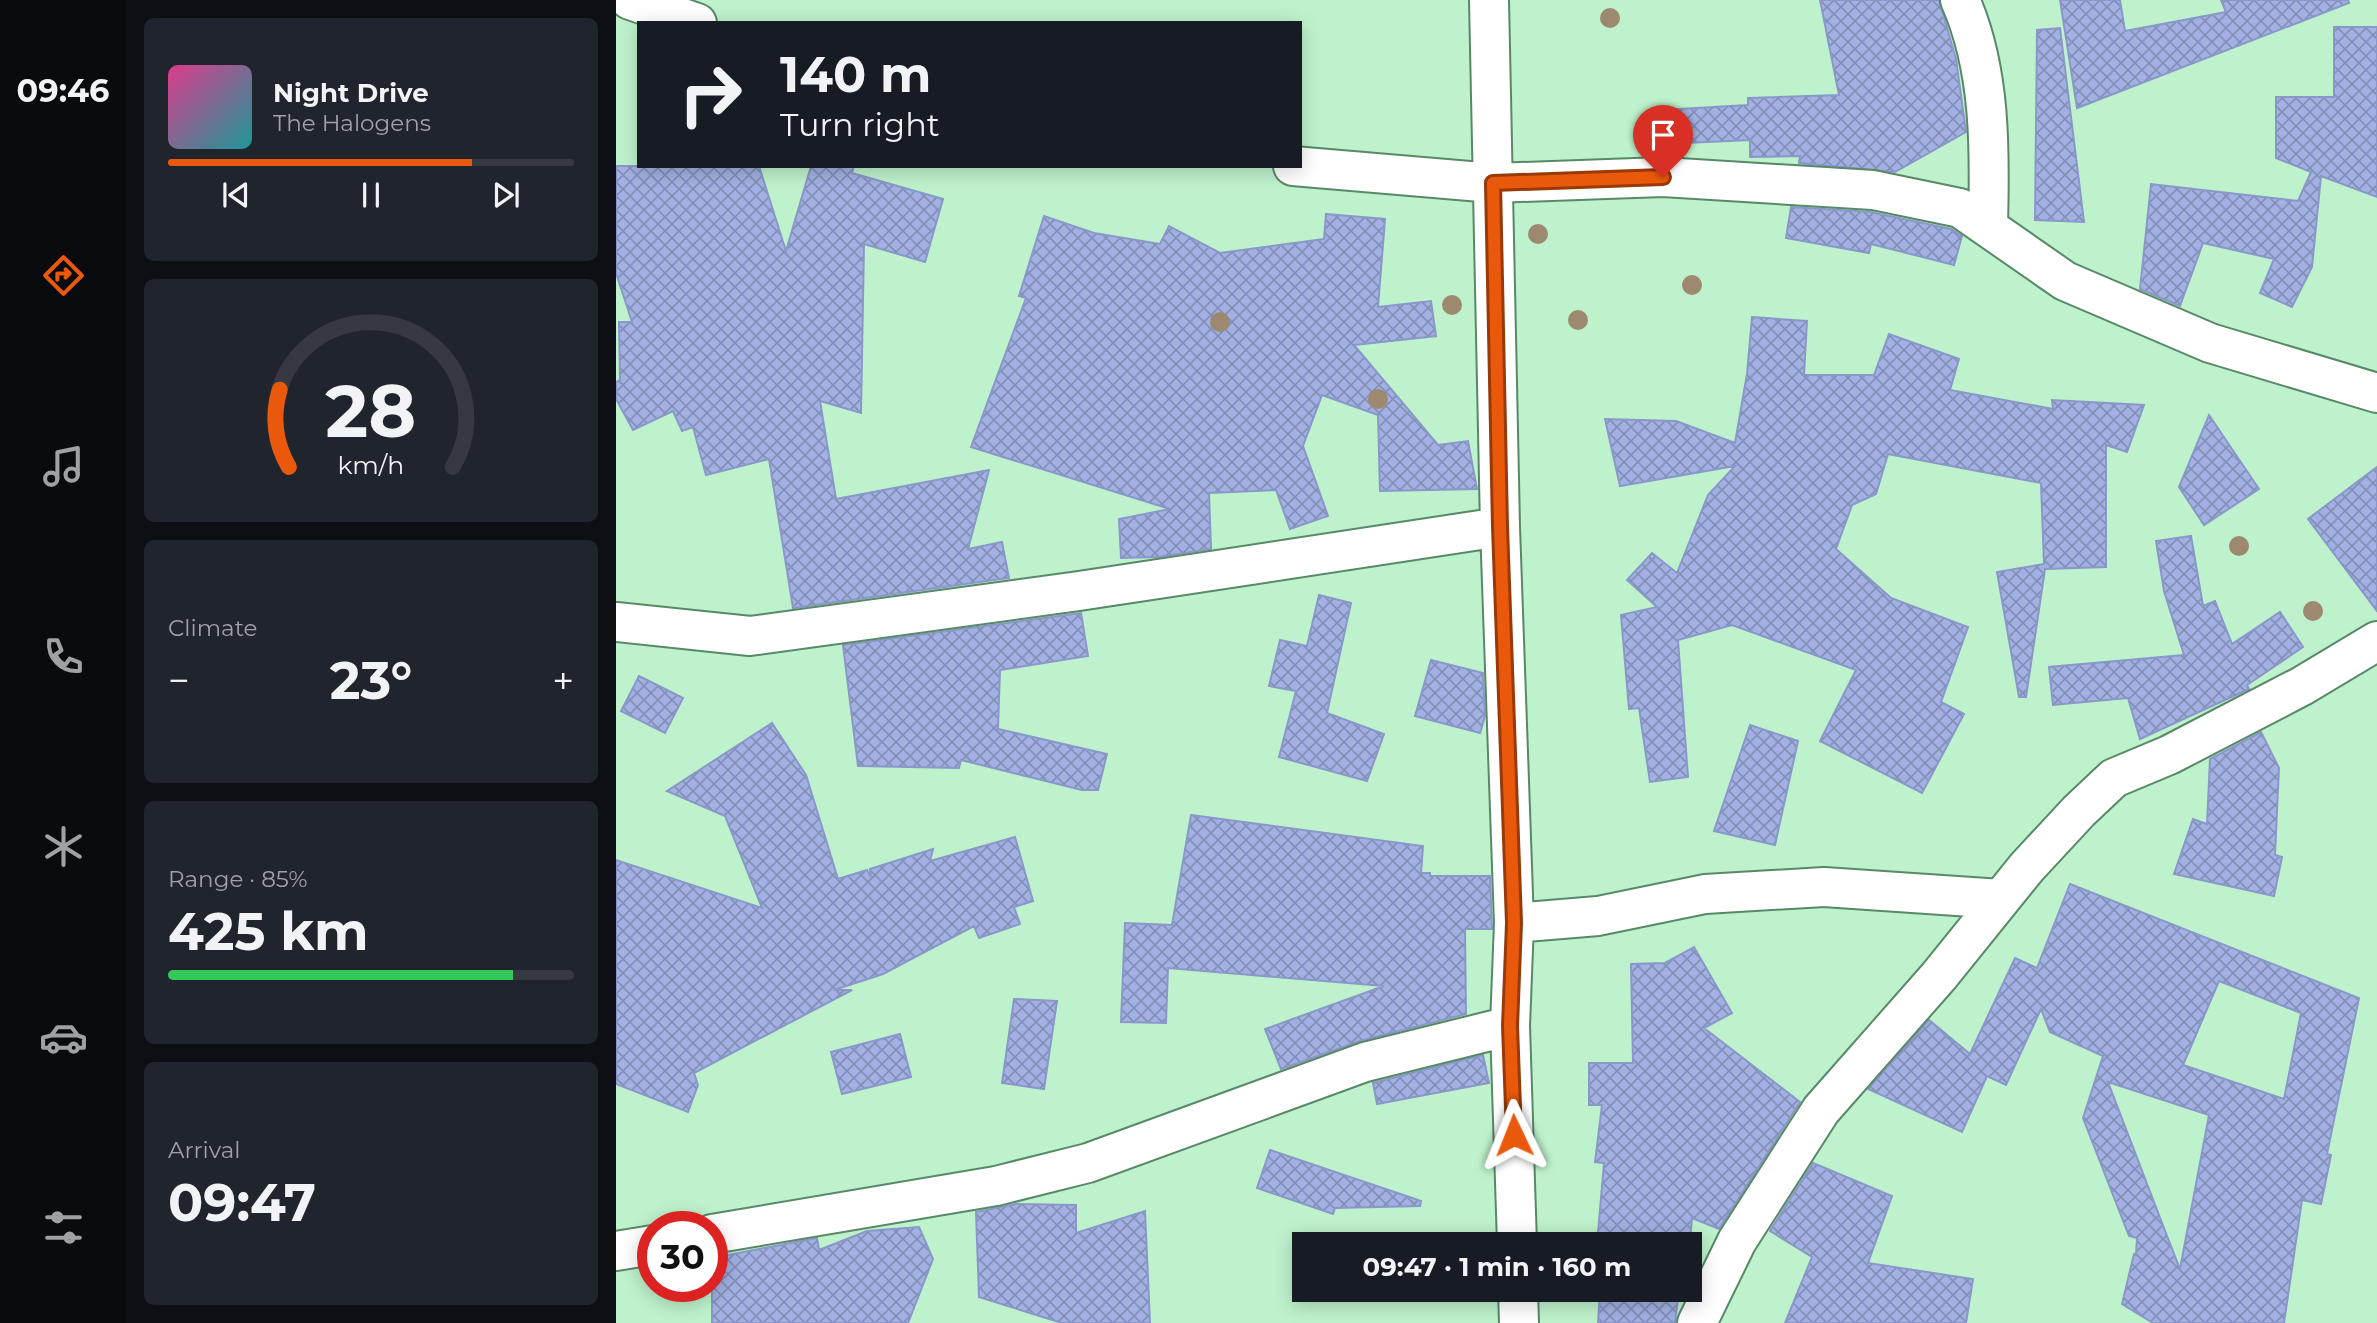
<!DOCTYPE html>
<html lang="en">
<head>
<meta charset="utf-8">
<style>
  :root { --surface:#171b24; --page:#20242c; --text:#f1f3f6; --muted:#9ea1a6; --line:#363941; --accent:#ea580c }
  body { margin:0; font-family:Montserrat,sans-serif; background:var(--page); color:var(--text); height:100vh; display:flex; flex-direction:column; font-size:26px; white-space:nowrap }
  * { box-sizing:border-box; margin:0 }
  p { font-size:23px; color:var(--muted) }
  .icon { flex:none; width:38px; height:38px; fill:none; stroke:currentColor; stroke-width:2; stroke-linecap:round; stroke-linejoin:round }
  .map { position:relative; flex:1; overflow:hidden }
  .drawer { display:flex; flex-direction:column; gap:18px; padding:18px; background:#0d0f14; width:490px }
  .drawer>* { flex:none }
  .guide { position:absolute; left:21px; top:21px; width:665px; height:147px; border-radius:0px; box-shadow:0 4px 18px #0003; background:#171b24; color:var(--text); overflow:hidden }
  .speed { position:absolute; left:21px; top:1211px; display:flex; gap:14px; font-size:35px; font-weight:700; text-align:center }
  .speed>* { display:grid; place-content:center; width:91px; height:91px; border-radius:50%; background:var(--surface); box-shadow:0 4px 18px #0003; line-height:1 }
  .speed .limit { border:10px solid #d22; background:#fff; color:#111 }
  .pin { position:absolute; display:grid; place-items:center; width:60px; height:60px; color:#fff; margin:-72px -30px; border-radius:50% 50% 50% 0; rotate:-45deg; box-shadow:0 0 7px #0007 }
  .pin .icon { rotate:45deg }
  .me { position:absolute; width:77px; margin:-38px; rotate:358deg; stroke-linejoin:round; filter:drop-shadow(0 0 5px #0008) }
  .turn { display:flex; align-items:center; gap:24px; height:147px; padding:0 28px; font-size:32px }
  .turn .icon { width:91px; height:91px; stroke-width:2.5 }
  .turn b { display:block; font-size:49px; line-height:60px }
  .big { font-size:52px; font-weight:700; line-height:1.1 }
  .drawer .card { flex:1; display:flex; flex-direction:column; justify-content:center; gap:10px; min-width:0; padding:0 24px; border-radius:10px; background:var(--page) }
  .drawer .dial { align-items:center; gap:0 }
  .dial svg { height:182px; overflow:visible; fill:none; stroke:var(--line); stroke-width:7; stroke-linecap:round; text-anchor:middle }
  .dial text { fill:var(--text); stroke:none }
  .song { display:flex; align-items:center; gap:21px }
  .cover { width:84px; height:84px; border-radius:10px; background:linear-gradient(135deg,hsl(330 70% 55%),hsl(180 70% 35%)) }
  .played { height:7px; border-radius:4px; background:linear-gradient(90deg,var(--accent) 75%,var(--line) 75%) }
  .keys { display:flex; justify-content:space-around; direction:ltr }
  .heat { display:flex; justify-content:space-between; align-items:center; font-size:38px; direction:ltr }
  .charge { height:10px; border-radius:5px; background:linear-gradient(90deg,#34c759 85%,var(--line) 0) }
  .trip { position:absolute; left:676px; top:1232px; width:410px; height:70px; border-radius:0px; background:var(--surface); box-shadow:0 4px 18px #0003; font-weight:700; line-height:70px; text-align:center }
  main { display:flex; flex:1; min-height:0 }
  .tabs { display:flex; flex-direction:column; width:126px; justify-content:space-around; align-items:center; background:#090b0e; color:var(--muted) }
  .tabs .icon { width:49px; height:49px }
  .tabs .on { color:var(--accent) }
  .tabs b { font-size:32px; color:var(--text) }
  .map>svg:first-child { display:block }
</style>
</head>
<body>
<main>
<nav class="tabs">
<b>09:46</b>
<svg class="icon on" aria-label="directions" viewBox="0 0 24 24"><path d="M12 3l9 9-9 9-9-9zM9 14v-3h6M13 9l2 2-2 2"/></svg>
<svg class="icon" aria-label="music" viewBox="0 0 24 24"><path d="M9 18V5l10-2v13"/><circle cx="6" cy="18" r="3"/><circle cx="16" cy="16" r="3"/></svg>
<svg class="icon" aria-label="phone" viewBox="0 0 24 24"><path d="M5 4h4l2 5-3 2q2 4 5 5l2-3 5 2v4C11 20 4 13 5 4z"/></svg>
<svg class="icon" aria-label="climate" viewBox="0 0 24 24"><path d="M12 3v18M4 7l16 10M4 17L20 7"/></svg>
<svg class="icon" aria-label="car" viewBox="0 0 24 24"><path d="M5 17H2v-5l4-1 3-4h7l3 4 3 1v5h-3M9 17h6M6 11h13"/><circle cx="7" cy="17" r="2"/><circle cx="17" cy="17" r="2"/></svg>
<svg class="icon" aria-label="filters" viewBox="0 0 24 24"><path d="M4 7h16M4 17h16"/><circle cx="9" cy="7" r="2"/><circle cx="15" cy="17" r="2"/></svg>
</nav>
<section class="drawer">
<div class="card">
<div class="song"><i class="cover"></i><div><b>Night Drive</b><p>The Halogens</p></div></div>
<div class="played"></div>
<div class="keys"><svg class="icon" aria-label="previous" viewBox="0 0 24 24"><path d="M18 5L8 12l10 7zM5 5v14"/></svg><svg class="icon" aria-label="pause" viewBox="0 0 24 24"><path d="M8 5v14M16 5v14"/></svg><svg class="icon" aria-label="next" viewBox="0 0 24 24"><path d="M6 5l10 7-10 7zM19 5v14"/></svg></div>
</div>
<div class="card dial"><svg viewBox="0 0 100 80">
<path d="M14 69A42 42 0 1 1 86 69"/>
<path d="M14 69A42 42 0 0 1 10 35" stroke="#ea580c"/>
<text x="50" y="56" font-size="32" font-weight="700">28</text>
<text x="50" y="72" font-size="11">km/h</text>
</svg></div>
<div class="card"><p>Climate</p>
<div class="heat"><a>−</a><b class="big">23°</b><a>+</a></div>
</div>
<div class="card"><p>Range · 85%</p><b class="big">425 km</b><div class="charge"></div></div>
<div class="card"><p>Arrival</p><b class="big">09:47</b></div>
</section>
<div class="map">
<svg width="1761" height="1323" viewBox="0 0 1761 1323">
  <defs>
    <pattern id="building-cross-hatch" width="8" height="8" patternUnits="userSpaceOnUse" patternTransform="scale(1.75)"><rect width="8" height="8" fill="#a2b0e3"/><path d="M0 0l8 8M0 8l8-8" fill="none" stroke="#8390b8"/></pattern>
  </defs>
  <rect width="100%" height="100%" fill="#bef2cc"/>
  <!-- building -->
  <path fill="url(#building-cross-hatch)" stroke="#8a97c9" stroke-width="2" fill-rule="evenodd" d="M1204,0H1323L1340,59L1350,132L1279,172L1183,163L1184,156L1134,157V140L1049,144L1047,110L1132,105V98L1223,95Z
    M1444,0H1504L1509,31L1610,12L1605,0H1732L1733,3L1461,108Z
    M1718,27H1761V197L1705,176L1696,267L1676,307L1644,293L1658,259L1587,243L1564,306L1524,289L1535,184L1682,201L1695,172L1660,158V97H1718Z
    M1444,28L1468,222L1419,220L1421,30Z
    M0,166H143L170,251L195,166H238L236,173L327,199L309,262L248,244L245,413L204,401L220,499L373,470L352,549L386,542L393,578L177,608L153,459L90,475L77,427L66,431L57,411L17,430L0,399V382L4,380L3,322H16L0,273Z
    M1175,207L1254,212L1335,229L1346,236L1338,265L1255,244L1253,253L1170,238Z
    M710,214L769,219L762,307L815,301L820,336L738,345L822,445L852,441L861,489L764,491L762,415L706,395L687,446L712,516L674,529L660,490L593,493L595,549L542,557L505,558L503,519L554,509L355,447L410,298L403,296L428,216L478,233L544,244L553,226L604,253L708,239Z
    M1136,317L1191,321L1188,375H1258L1273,334L1343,359L1334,390L1437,409L1436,400L1528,405L1511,452L1490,445V567L1429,569L1410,697H1403L1381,572L1428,564L1425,483L1272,454L1260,494L1236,505L1220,549L1275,598L1352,627L1325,702L1348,714L1306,793L1204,741L1240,670L1116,625L1062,640L1072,777L1034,782L1023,708L1013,709L1005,615L1041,607L1011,580L1036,553L1061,573L1092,495L1119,466L1004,486L989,419L1060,421L1119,443L1131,374Z
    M1593,415L1643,489L1588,525L1563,487Z
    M1761,467V611L1692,519Z
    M1575,536L1587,606L1599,601L1616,644L1664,612L1687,647L1631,685L1633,689L1524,739L1512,698L1437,705L1433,667L1568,655L1548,591L1540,541Z
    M703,595L735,603L711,713L768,734L751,781L663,757L680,691L653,686L664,640L691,646Z
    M465,613L472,656L384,670L382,729L491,754L482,790H466L345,760L343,768L242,766L227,645Z
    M815,660L867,673L869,716L864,733L799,716Z
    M23,676L67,698L49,733L5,711Z
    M156,723L190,775L222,879L251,870L255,877L254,869L317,849L314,861L399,837L417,901L398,907L404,924L363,938L358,926L267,974L218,990H236L78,1073L82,1085L72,1112L0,1084V860L146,908L109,816L51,791Z
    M1134,725L1182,741L1159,845L1098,831Z
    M1645,732L1663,768L1659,855L1666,857L1658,896L1558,874L1577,819L1591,824L1594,759Z
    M575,815L807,846L805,873H814V876H874L876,929H849L850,1014L744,1041L665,1069L649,1029L768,986L552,968L550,1023L505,1022L509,923L556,925Z
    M1454,884L1743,998L1711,1154L1715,1155L1705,1204L1686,1200L1668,1323H1537L1506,1304L1518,1254L1520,1255L1521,1238L1513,1236L1467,1118L1487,1056L1434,1032L1425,1009L1390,1085L1371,1076L1346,1132L1252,1089L1313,1020L1354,1054L1399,958L1421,968ZM1603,981L1685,1013L1668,1099L1567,1065ZM1492,1082L1593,1115L1564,1269L1553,1241Z
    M1078,947L1116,1013L1088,1028L1184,1102L1103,1229L1076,1218L1073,1253V1244H981L988,1163L979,1162L986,1105H973V1063H1017L1015,964L1049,963Z
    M398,999L441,1001L428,1089L386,1083Z
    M284,1034L295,1077L226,1094L215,1052Z
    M867,1055L873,1083L761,1104L757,1083Z
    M654,1150L805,1201L804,1206L719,1208L717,1214L641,1188Z
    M1197,1163L1276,1196L1252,1263L1357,1279L1350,1323H1169L1196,1257L1154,1231Z
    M400,1204L460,1205V1233L529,1211L534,1323H446L363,1297L360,1212Z
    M303,1227L317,1259L292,1323H96V1258L201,1238L203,1250L251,1231Z
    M984,1290H1063L1059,1323H982Z"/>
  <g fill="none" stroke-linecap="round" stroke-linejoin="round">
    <defs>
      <path id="minor" d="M14,0L81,23
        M873,0L884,527L898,923L894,1026L901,1244
        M1344,0C1375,69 1374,151 1372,226
        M677,166L877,183L1047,177L1257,190L1344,208L1449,281L1594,343L1761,393
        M0,622L134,636L463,591L884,527
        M898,923L982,916L1089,894L1208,887L1385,899
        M96,1234L380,1186L472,1163L749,1062L894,1026
        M0,1251L37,1245
        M902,1290L903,1323
        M1081,1323L1121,1241L1205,1110L1323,976L1411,867L1463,811L1498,778L1553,755L1686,686L1761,641"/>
    </defs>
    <!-- minor casing -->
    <use href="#minor" stroke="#588967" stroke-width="42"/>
    <!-- minor -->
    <use href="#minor" stroke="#fff" stroke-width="38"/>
  </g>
  <!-- trees -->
  <g fill="#9d896f">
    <circle cx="994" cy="18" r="10"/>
    <circle cx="922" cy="234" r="10"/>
    <circle cx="1076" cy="285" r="10"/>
    <circle cx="836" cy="305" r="10"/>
    <circle cx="962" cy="320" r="10"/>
    <circle cx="604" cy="322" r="10"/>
    <circle cx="762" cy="399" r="10"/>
    <circle cx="1623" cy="546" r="10"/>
    <circle cx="1697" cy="611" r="10"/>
  </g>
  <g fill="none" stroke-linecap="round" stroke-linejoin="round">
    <defs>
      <path id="route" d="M898,1135L894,1026L898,923L884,527L877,183L1047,177"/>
    </defs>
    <!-- route casing -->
    <use href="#route" stroke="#983908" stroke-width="18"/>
    <!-- route -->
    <use href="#route" stroke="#ea580c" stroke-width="12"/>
  </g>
</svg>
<div class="speed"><div class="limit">30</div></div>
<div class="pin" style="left:1047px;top:177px;background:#d93025"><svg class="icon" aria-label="arrive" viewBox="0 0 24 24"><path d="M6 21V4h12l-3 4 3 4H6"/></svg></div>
<svg class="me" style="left:898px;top:1135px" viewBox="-20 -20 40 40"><path d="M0-17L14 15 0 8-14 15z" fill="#ea580c" stroke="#fff" stroke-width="4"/></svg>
<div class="trip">09:47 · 1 min · 160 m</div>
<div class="guide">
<div class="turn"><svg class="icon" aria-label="right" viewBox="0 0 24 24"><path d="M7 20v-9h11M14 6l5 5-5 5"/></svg><div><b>140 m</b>Turn right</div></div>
</div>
</div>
</main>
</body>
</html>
